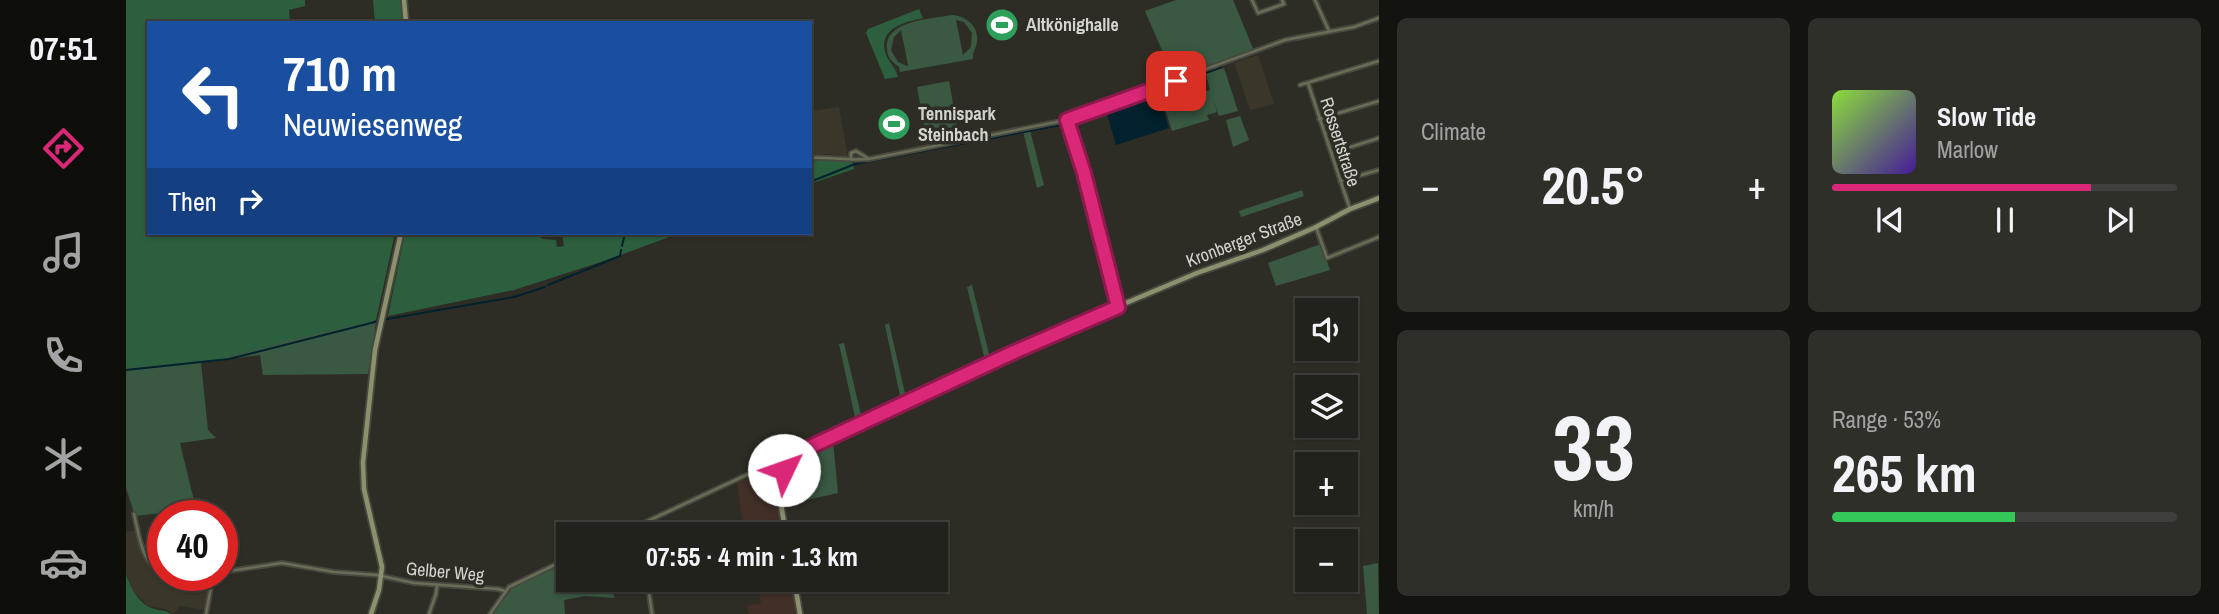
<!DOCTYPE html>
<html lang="en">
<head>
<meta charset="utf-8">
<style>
  :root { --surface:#22221c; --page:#2e2f29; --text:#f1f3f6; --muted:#a2a4a3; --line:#3f3f3b; --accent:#db2777 }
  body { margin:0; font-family:"Archivo Narrow",sans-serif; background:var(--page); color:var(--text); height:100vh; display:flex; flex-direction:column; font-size:26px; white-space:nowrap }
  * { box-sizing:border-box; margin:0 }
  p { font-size:23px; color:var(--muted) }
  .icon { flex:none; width:38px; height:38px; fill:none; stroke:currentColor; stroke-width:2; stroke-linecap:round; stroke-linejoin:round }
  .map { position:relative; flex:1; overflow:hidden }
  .drawer { display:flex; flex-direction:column; gap:18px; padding:18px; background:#13130f; width:840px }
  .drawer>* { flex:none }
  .guide { position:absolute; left:21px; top:21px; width:665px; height:214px; border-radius:0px; box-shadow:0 2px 5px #0004,0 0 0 2px var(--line); background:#1a4fa0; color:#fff; overflow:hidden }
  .buttons { position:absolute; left:1169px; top:298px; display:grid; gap:14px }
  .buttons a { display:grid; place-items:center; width:63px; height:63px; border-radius:0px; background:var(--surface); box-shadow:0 2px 5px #0004,0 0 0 2px var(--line); font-size:35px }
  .speed { position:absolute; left:21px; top:500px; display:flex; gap:14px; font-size:35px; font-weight:700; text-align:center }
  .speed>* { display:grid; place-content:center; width:91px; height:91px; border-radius:50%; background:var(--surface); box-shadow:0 2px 5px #0004,0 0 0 2px var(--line); line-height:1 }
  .speed .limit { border:10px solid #d22; background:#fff; color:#111 }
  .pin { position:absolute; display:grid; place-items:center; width:60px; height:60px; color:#fff; margin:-30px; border-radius:14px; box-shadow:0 4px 10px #0006 }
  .me { position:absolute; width:77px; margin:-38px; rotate:48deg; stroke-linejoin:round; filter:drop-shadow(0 0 5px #0008) }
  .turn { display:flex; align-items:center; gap:24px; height:147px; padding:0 21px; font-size:32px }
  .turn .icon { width:91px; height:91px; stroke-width:2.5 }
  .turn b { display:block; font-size:49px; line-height:60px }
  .then { display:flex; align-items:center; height:66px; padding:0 21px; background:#0003; gap:14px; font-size:26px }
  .big { font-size:52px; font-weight:700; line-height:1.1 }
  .drawer .widget { flex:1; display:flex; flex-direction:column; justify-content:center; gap:10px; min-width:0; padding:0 24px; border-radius:10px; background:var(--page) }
  .drawer .dial { align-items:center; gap:0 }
  .dial b { font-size:91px; line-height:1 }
  .song { display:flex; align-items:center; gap:21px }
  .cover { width:84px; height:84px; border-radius:10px; background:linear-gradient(135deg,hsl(90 70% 55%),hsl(260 70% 35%)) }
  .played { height:7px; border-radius:4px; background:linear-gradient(90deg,var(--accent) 75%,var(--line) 75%) }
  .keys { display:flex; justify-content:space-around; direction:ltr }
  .heat { display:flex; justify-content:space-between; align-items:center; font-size:38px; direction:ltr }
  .charge { height:10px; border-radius:5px; background:linear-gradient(90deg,#34c759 53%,var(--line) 0) }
  .drawer .tiles { flex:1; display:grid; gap:18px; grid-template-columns:repeat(2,1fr) }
  .trip { position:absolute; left:430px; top:522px; width:392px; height:70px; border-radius:0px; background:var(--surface); box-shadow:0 2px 5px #0004,0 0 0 2px var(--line); font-weight:700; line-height:70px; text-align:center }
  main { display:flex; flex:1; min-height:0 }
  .dock { display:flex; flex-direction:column; width:126px; justify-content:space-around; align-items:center; background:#0e0e0b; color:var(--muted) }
  .dock .icon { width:49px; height:49px }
  .dock .current { color:var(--accent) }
  .dock b { font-size:32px; color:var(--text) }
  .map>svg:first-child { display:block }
</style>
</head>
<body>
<main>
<nav class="dock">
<b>07:51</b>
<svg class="icon current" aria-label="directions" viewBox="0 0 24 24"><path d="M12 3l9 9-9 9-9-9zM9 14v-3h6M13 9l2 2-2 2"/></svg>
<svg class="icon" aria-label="music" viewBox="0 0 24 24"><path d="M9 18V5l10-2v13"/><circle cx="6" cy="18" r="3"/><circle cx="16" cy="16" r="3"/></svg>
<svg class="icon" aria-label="phone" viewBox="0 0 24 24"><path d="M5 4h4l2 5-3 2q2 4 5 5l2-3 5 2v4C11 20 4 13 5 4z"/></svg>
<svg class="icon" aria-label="climate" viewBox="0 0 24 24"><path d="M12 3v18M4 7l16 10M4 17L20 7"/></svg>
<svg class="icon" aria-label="car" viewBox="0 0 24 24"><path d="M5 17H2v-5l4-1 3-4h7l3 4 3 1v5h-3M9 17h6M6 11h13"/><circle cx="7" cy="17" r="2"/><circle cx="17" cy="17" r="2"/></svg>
</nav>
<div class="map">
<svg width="1253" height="614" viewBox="0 0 1253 614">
  <rect width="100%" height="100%" fill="#2e2d25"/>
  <!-- industrial -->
  <path fill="#422f28" d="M641,471L651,475L660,534H624L623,526L617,527L611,483Z
    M631,579H667L672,614H623L621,605L635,604Z"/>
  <!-- built -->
  <path fill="#3a372a" d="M1132,55L1148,104L1124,110L1108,63Z
    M713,107L722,157L701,154L684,156V111Z
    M11,530L20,560L25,569L37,576H86L80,610L54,606L47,614L40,609L22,606L6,590L0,572V532Z"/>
  <!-- green -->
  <path fill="#395943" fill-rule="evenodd" d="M0,0L23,23V233H268L248,321L250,323L242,374L137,375L134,355L75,363L82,430L90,438L54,443L70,509L9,516L0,488Z
    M1050,0H1107L1128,51L1048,78L1019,11Z
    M826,15C840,16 853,26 851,42C850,49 846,52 847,59L774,72L773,67C766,62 761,57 761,49C758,20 806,19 826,15ZM830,20L838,22L846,33L845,47L837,55ZM775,30L782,65L781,66L772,62L765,50L768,37Z
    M1098,68L1112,111L1093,116L1087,99L1091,112L1081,115L1083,120L1046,131L1034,93L1061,84L1060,81L1069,78L1074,93L1084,90L1080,74Z
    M823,81L832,131L800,137L791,87Z
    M1114,116L1123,140L1107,147L1100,120Z
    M904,130L918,185L911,188L897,131Z
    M1176,190L1178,196L1115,217L1113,211Z
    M1195,244L1204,270L1150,286L1142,263Z
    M846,285L864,358L859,360L841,287Z
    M763,323L780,398L775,400L759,325Z
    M718,343L736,419L730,422L713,344Z
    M707,441L712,493L676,501L667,464L676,455Z
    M443,562V579H485L488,598L459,596L438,600L439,614H367L387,587Z
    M1252,563L1253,614H1241L1237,566Z"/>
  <!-- forest -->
  <path fill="#2b5f3e" d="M0,0H179V6L163,10L164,23H23V233H269L250,320L182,335L93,359L0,368Z
    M247,0H278L280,23H249Z
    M793,9L797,18C777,22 749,30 761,57C765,65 770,68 772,77L759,79L740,33L742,29Z
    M706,158L726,159L728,169L684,184V159Z
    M279,233H407L417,239L430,240L431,247L438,246L436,233H554L481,260L388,290L262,316Z
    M0,574C4,586 11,601 23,607C31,611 38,609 45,614H0Z"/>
  <!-- water -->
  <path fill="#00212d" d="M1032,94L1043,128L990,145L980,111Z"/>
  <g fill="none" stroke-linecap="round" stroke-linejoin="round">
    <!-- stream -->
    <path stroke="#00212d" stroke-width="2" d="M944,122L1095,67
      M684,160L694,159
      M684,182L729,164L935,125
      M496,246L499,233
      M422,285L494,256L495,250
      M261,319L388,297L419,287
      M0,370L103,359L249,322"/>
    <defs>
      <path id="street" d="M1126,0L1132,13L1158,4L1156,0
        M1189,0L1203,31
        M1182,83L1224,209
        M1174,85L1253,61
        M1193,119L1253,101
        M941,120L958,173L991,306
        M1206,153L1253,138
        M684,158C705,157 725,161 743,159L941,120L1159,40L1228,27L1253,18
        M725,158V153L730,151L743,159
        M1214,181L1253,170
        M1190,227L1201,258L1253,237
        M642,467L657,473
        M8,514C13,534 15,564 37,573
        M494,534L631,470L649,465L659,468
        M96,572L156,563L208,572L251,575L288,583L372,589L379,591
        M521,579L526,614
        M80,614L87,576
        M303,614L310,594L311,585
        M364,614L383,587L443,558"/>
      <path id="secondary" d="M278,0L280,23
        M660,534C655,501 644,474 676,451L936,330L1071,273L1137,250L1190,227L1224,209L1253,198
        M668,579L674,614
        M245,614L253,590L256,567L238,489L237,462L249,350L275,233"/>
    </defs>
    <!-- street casing -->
    <use href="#street" stroke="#494840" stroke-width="6"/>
    <!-- secondary casing -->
    <use href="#secondary" stroke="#494840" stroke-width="8"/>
    <!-- street -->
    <use href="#street" stroke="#686d56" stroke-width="2.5"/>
    <!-- secondary -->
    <use href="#secondary" stroke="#8a916c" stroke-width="4.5"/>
  </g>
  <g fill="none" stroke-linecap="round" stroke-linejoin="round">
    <defs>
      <path id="route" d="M658,470L669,456L684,447L886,353L992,307L958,173L941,120L1050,81"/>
    </defs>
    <!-- route casing -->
    <use href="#route" stroke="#8e194d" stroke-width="18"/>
    <!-- route -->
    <use href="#route" stroke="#db2777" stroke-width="12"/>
  </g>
  <!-- icons -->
  <defs>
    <symbol id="stadium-disc" viewBox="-11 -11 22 22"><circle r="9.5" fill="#2e9e5b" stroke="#2e2d25"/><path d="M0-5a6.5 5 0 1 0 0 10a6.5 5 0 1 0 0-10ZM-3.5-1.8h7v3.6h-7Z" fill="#fff"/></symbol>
  </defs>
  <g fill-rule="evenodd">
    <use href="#stadium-disc" x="857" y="6" width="38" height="38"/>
    <use href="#stadium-disc" x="749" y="105" width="38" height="38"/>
  </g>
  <g text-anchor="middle" stroke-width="7" stroke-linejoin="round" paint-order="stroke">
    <!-- poi labels -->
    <g font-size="18" font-weight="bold" fill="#d4d4cf" stroke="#2e2d25" text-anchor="start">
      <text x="900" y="31">Altkönighalle</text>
      <text x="792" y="120">Tennispark<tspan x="792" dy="21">Steinbach</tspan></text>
    </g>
    <!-- street labels -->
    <g font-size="18" fill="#d4d4cf" stroke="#2e2d25">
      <text transform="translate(1214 142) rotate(72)" y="6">Rossertstraße</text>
      <text transform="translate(1118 240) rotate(-21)" y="6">Kronberger Straße</text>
      <text transform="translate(319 572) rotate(5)" y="6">Gelber Weg</text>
    </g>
  </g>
</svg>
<div class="buttons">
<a><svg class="icon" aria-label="sound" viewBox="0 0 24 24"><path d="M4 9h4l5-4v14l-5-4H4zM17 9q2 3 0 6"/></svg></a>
<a><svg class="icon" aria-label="layers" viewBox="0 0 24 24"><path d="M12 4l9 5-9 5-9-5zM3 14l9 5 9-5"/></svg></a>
<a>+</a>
<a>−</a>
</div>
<div class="speed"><div class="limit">40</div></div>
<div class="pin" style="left:1050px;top:81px;background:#d93025"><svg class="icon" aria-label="arrive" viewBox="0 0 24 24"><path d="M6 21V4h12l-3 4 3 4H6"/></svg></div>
<svg class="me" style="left:658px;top:470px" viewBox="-20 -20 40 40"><circle r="19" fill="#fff"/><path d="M0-13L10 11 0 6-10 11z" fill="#db2777"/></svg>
<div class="trip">07:55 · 4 min · 1.3 km</div>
<div class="guide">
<div class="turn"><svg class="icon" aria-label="left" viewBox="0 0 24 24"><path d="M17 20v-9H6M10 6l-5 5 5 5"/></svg><div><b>710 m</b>Neuwiesenweg</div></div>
<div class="then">Then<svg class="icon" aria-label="right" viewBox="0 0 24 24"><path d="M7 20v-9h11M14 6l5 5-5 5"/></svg></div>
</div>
</div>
<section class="drawer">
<div class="tiles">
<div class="widget"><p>Climate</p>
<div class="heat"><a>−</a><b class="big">20.5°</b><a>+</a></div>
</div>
<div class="widget">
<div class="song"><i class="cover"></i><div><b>Slow Tide</b><p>Marlow</p></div></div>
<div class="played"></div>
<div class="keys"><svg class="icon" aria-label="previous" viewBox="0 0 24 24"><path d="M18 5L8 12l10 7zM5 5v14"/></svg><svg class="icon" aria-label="pause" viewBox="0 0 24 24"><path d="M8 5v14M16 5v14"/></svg><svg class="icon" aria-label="next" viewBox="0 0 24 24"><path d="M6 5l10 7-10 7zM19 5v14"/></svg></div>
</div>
<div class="widget dial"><b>33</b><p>km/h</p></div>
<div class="widget"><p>Range · 53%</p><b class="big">265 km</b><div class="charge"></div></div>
</div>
</section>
</main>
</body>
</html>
